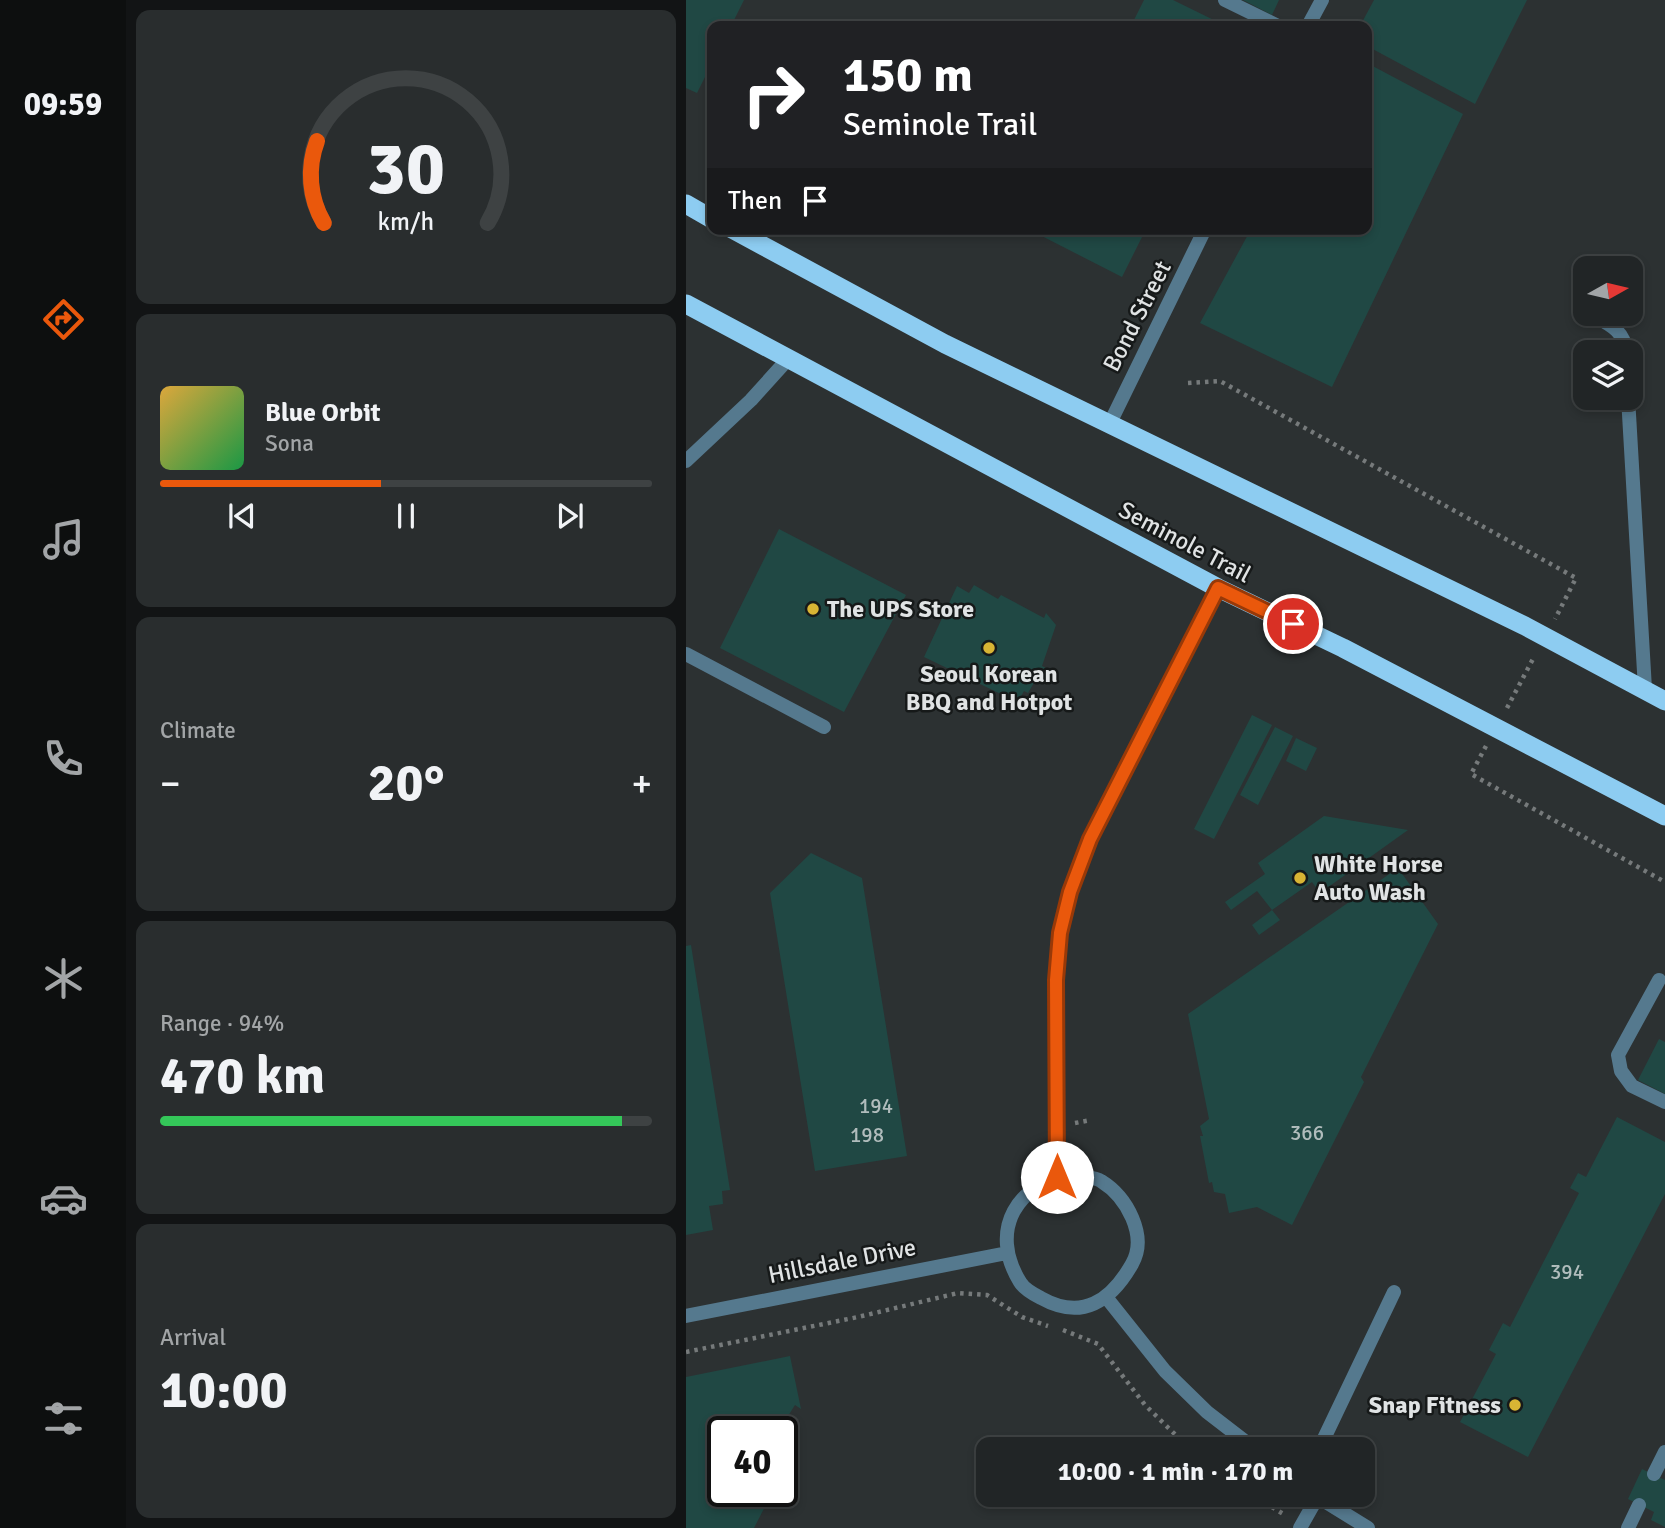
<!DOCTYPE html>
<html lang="en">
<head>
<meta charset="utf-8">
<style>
  :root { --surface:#212526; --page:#292d2e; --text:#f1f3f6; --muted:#a2a5a7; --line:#3e4243; --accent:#ea580c }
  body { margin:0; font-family:Signika,sans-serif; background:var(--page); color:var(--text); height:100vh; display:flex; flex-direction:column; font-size:26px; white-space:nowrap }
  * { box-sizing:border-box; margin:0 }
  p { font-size:23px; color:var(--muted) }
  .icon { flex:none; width:38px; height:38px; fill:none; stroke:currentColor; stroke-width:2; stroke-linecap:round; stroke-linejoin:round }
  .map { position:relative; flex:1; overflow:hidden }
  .panel { display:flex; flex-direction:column; gap:10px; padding:10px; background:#121415; width:560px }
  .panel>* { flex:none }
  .top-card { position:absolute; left:21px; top:21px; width:665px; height:214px; border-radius:14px; box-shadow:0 4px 10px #0003,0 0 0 2px var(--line); background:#202124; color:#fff; overflow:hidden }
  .needle { width:46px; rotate:82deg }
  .fabs { position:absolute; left:887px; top:256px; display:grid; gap:14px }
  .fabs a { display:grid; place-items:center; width:70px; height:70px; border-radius:14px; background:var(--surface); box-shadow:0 4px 10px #0003,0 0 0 2px var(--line); font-size:35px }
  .speed { position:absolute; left:21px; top:1416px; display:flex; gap:14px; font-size:35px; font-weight:700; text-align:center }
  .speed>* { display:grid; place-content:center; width:91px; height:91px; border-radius:50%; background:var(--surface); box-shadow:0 4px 10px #0003,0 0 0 2px var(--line); line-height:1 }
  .speed .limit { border:4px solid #111; border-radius:10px; background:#fff; color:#111 }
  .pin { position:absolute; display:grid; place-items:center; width:60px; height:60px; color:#fff; margin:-30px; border:4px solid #fff; border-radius:50%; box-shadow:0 2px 7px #0007 }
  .me { position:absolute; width:77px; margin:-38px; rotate:0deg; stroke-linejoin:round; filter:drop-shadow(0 0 5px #0008) }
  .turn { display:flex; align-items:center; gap:24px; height:147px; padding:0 21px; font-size:32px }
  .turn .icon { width:91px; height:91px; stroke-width:2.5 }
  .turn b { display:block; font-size:49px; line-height:60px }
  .then { display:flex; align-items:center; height:66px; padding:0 21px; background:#0003; gap:14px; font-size:26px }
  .big { font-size:52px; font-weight:700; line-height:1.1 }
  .panel .widget { flex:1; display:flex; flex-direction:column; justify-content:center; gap:10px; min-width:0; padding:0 24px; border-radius:14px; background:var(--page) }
  .panel .dial { align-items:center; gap:0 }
  .dial svg { height:182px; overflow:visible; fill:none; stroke:var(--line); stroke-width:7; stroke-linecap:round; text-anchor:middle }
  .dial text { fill:var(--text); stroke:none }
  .song { display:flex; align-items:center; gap:21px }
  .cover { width:84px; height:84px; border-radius:10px; background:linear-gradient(135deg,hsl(40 70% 55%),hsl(140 70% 35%)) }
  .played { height:7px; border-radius:4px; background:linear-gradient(90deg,var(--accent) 45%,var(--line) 45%) }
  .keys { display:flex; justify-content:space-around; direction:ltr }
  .heat { display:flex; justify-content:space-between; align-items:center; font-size:38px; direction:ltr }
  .charge { height:10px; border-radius:5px; background:linear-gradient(90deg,#34c759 94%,var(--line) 0) }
  .trip { position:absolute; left:290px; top:1437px; width:399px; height:70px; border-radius:14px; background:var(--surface); box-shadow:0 4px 10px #0003,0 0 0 2px var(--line); font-weight:700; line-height:70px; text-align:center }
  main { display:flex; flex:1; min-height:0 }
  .tab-bar { display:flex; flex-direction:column; width:126px; justify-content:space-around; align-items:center; background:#0d0f0f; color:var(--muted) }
  .tab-bar .icon { width:49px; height:49px }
  .tab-bar .on { color:var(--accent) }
  .tab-bar b { font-size:32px; color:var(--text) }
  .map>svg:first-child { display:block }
</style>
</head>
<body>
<main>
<nav class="tab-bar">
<b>09:59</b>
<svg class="icon on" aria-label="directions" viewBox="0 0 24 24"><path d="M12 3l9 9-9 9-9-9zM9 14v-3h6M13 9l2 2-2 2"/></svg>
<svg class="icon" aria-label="music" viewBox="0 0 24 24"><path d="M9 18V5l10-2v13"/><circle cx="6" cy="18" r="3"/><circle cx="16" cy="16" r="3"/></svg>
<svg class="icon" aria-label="phone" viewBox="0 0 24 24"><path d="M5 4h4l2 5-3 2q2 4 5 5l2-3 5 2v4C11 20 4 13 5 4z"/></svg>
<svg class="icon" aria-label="climate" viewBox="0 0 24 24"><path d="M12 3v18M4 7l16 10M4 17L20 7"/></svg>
<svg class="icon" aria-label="car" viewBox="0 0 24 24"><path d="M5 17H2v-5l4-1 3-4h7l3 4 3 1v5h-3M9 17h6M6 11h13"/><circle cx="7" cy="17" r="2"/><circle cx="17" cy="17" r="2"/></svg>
<svg class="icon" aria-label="filters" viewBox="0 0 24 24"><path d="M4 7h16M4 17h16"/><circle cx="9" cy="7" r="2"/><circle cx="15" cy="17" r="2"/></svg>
</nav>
<section class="panel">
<div class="widget dial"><svg viewBox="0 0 100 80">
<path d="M14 69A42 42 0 1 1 86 69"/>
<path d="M14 69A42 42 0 0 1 11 33" stroke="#ea580c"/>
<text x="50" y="56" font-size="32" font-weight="700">30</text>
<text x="50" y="72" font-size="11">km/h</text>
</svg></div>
<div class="widget">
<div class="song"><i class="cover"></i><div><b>Blue Orbit</b><p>Sona</p></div></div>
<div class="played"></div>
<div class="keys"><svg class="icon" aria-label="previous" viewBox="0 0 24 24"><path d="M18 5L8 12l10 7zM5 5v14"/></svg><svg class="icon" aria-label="pause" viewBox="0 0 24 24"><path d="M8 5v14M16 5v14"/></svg><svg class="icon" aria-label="next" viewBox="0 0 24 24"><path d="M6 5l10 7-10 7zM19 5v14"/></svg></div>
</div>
<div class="widget"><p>Climate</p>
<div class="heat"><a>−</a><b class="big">20°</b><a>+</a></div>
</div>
<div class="widget"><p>Range · 94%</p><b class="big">470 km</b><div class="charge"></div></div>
<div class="widget"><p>Arrival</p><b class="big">10:00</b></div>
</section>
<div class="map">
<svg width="979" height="1528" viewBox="0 0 979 1528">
  <rect width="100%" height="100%" fill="#2c3132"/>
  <!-- building -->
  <path fill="#204844" d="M0,0H58L45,26H26V63L11,93L0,88Z
    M458,0H487L540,26H445Z
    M557,0H593L586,15Z
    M688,0H841L789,104L681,46V26H674Z
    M681,63L777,114L646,387L514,323L565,229H681Z
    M342,229H460L436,277Z
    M93,529L220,595L158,712L34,648Z
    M288,585L312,599L315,595L358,618L360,613L370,625L356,666L360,668L352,683L349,681L342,693L338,691L334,698L321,697L238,657L271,586L283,593Z
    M566,715L586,725L528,839L508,829Z
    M589,727L607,736L572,805L554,795Z
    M610,738L631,748L620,771L600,761Z
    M638,816L722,830L634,893L626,882L586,910L594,920L573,935L566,925L586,910L571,891L545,910L539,902L579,874L572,863Z
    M125,853L176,878L221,1156L129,1171L84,893Z
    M712,868L752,924L675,1077L678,1082L606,1225L571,1207L543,1213L539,1194L528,1192L526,1182L523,1183L514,1136H517L514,1126L523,1119L502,1014Z
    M5,945L44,1190L36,1191L37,1204L23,1206L27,1230L0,1235V946Z
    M973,1039L979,1042V1094L952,1080Z
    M931,1117L979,1142V1194L842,1457L774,1422L810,1354L803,1350L817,1323L824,1327L893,1193L884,1188L892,1173L900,1177Z
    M104,1356L115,1409L109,1405L92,1432H37V1491L86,1493L68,1528H0V1377Z
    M956,1469L979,1480V1527L965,1520L968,1512L942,1499Z"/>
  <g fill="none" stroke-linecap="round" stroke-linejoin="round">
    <!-- path -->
    <path stroke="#767a7b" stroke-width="4.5" stroke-dasharray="3.5 5" stroke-linecap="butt" d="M502,383L534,381L890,578L869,619
      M821,708L848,657
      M800,746L785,774L979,882
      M389,1123L405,1120
      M377,1330L412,1344L459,1405L504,1449
      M0,1352L172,1317L272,1293L301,1295L336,1317L362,1326
      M564,1494L599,1515"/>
    <!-- service -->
    <path stroke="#55798e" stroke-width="14" d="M539,0L592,26
      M903,313C920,323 939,329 940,352
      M942,397L959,689
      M0,654L138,727
      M973,980L932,1055L935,1071L946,1086L979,1102
      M633,1449L708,1292
      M968,1474L979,1452
      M614,1528L631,1498
      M942,1528L953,1505"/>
    <!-- minor -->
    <path stroke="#55798e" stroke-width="14" d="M622,26L636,0
      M424,423L519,229
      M0,461L65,400L102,359"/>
    <!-- tertiary -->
    <path stroke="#55798e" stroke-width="14" d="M389,1175C397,1177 409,1177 415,1181C441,1197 462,1236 446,1264C425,1301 396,1321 355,1298C347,1294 338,1289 334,1282C302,1230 331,1181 389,1175Z
      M371,1177L370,980L375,933L384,892L404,839L532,588
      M420,1297L479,1371L521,1412L569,1449
      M0,1316L321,1253
      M627,1494L682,1528"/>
    <!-- trunk -->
    <path stroke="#8dccf1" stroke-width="19" d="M0,204L26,219
      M46,229L259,344L839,626L979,701
      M0,304L532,588L657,648L979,816"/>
  </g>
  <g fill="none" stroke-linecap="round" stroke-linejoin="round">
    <defs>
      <path id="route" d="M371,1177L370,980L374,933L384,892L404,839L532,588L607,624"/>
    </defs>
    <!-- route casing -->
    <use href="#route" stroke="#983908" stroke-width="18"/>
    <!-- route -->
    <use href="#route" stroke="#ea580c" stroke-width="12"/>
  </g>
  <!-- markers -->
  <g fill="#d8b434" stroke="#161919" stroke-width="2.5">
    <circle cx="127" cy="609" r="7"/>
    <circle cx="303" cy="648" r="7"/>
    <circle cx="614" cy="878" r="7"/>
    <circle cx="829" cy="1405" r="7"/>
  </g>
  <g text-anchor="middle" stroke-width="5" stroke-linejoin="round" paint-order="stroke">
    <!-- number labels -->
    <g font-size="21" fill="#b0bcbc">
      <text x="190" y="1113">194</text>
      <text x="621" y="1140">366</text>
      <text x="181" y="1142">198</text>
      <text x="881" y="1279">394</text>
    </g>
    <!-- street labels -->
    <g font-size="24" fill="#e0e3e4" stroke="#161919">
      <text transform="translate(451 316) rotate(-63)" y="8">Bond Street</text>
      <text transform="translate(499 542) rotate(28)" y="8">Seminole Trail</text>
      <text transform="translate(156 1261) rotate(-11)" y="8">Hillsdale Drive</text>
    </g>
    <!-- poi labels -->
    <g font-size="24" font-weight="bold" fill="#e0e3e4" stroke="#161919" text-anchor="start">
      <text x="141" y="617">The UPS Store</text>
      <text x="303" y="682" text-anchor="middle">Seoul Korean<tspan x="303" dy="28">BBQ and Hotpot</tspan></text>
      <text x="628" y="872">White Horse<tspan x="628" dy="28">Auto Wash</tspan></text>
      <text x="815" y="1413" text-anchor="end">Snap Fitness</text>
    </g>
  </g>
</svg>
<div class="fabs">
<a><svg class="needle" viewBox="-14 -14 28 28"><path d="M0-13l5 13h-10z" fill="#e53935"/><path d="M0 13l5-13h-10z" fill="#a2a5a7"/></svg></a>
<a><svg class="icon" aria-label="layers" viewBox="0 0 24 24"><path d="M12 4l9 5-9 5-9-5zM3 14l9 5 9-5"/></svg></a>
</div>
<div class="speed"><div class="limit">40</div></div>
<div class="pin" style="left:607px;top:624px;background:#d93025"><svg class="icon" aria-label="arrive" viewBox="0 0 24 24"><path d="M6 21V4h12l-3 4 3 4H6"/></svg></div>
<svg class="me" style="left:371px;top:1177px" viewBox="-20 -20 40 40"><circle r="19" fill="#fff"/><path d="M0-13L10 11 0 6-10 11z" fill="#ea580c"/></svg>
<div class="trip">10:00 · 1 min · 170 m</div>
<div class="top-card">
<div class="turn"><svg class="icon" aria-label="right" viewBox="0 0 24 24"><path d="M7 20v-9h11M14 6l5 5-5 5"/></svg><div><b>150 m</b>Seminole Trail</div></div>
<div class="then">Then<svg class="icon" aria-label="arrive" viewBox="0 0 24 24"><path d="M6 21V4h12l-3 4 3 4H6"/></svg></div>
</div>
</div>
</main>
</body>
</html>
